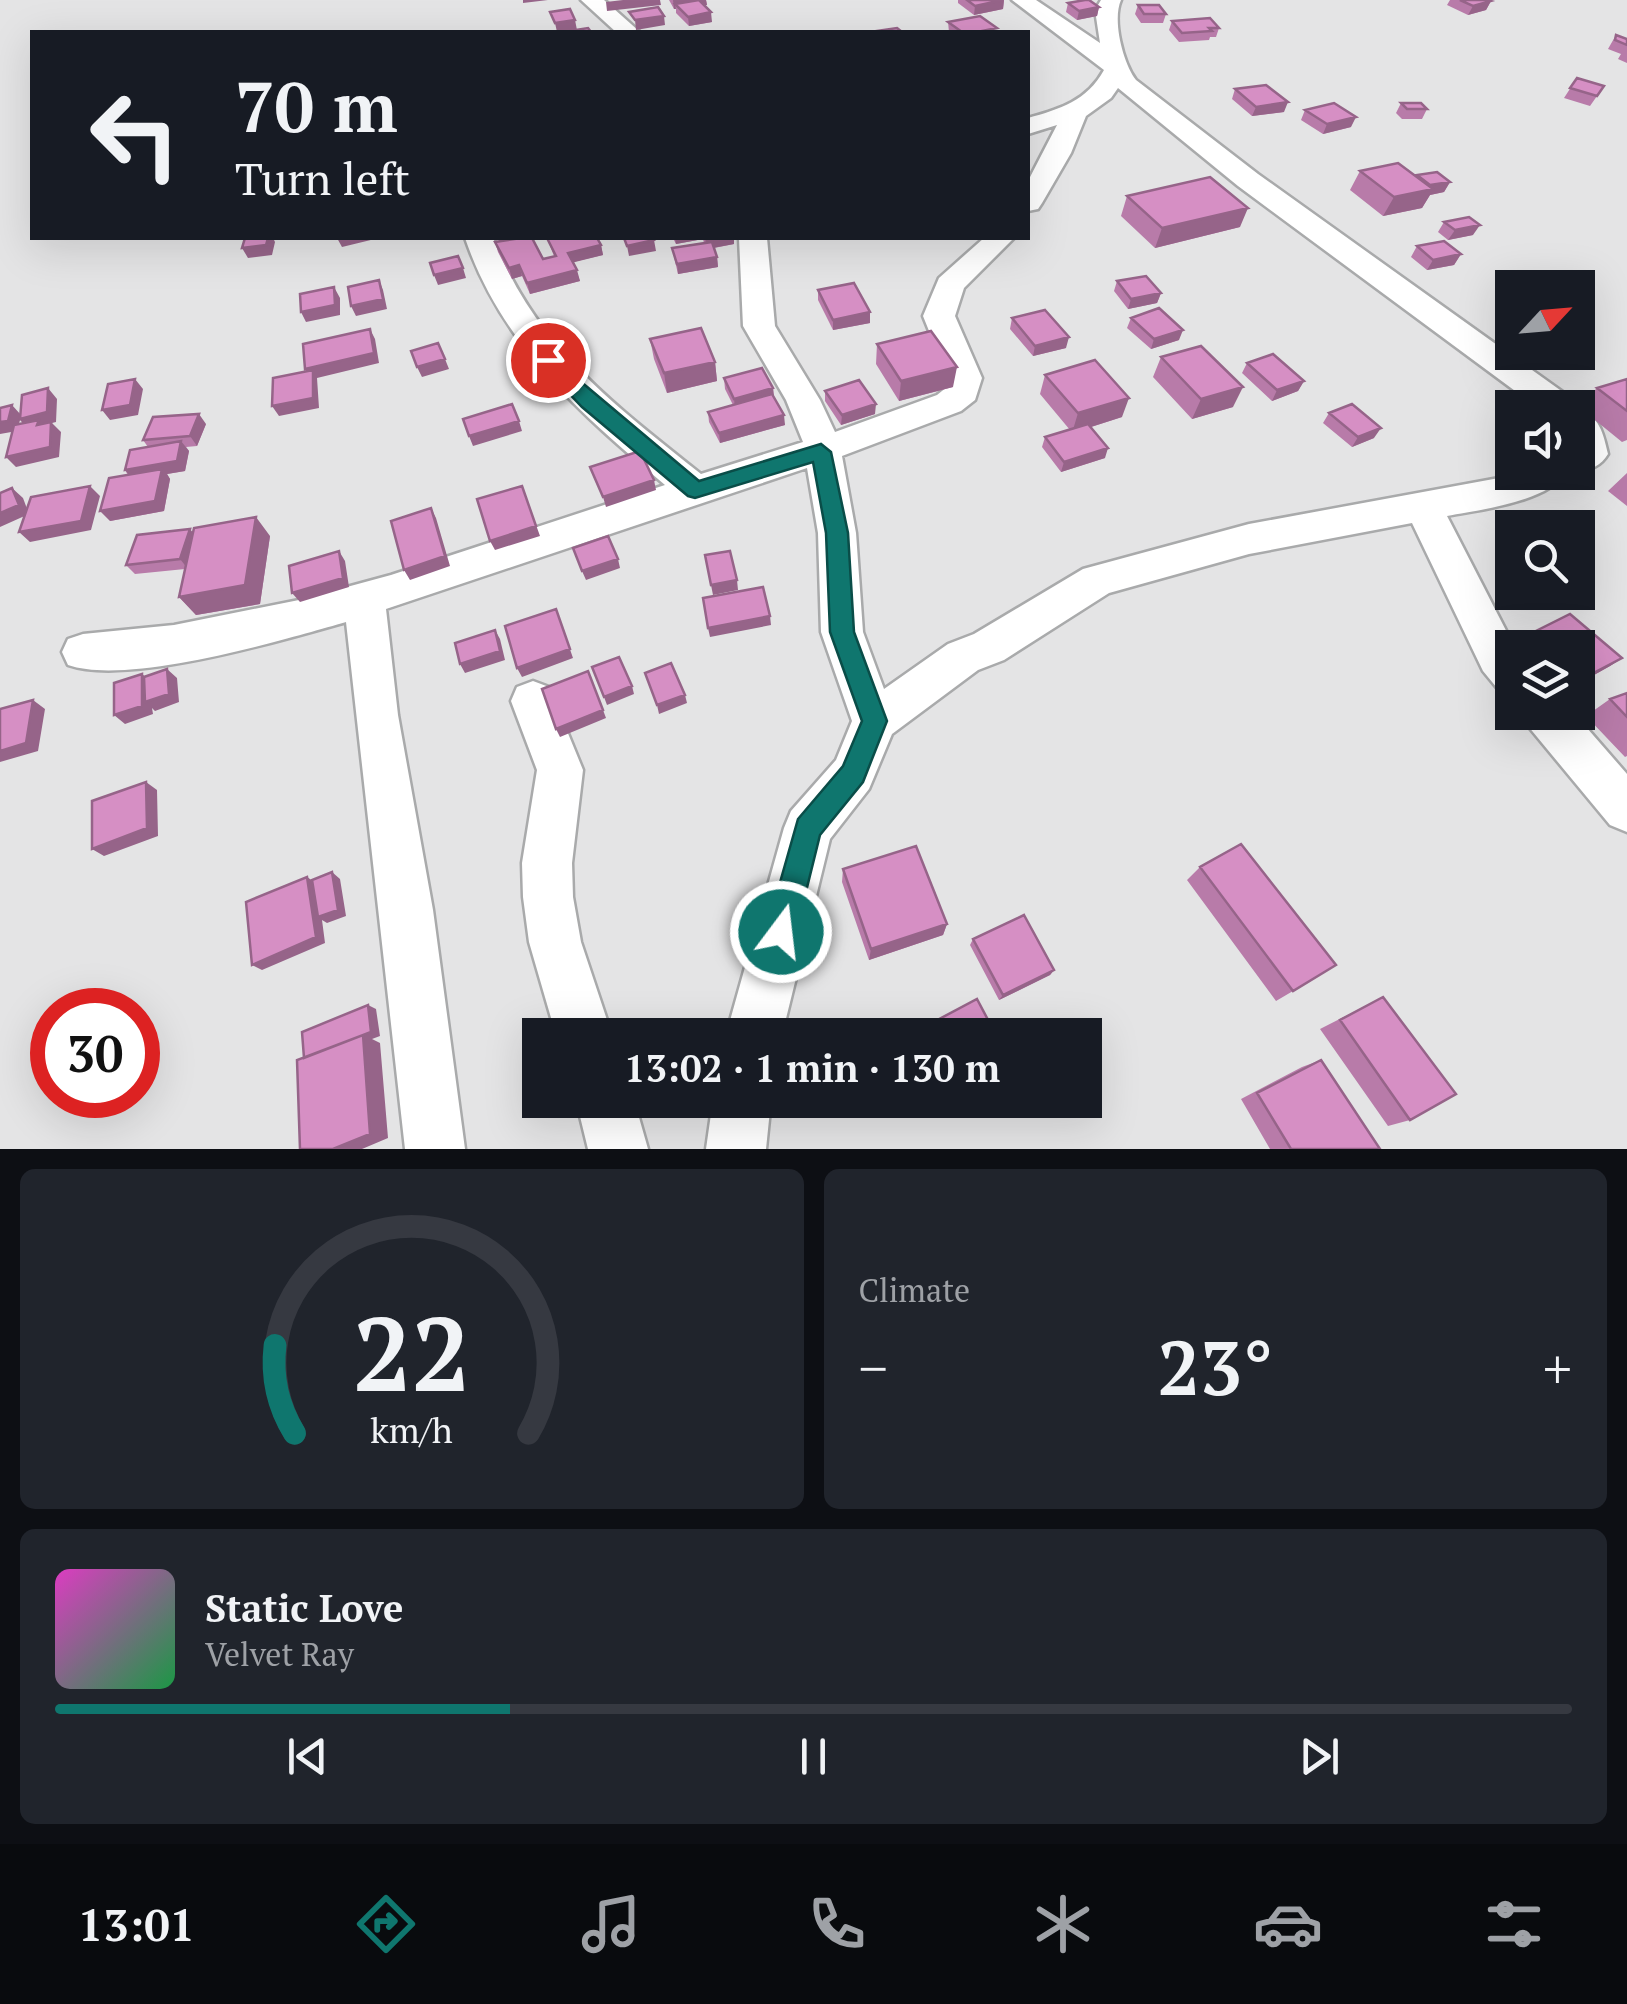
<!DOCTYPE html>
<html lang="en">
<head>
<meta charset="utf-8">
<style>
  :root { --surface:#171b24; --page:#20242c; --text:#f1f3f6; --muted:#9ea1a6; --line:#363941; --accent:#0f766e }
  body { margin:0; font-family:"PT Serif",serif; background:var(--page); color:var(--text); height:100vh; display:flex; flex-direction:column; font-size:38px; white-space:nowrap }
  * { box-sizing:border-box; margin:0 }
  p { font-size:32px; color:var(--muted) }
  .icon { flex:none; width:55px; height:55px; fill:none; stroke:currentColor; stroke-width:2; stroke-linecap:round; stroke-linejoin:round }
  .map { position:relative; height:1149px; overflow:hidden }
  .details { display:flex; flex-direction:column; gap:20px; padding:20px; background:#0d0f14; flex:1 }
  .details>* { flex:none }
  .hud { position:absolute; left:30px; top:30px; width:1000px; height:210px; border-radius:0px; box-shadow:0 10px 40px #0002; background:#171b24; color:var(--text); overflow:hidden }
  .needle { width:65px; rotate:64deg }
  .fabs { position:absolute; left:1495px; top:270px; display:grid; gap:20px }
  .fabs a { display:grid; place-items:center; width:100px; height:100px; border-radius:0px; background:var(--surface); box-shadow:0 10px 40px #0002; font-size:50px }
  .speed { position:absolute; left:30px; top:988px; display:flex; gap:20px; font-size:50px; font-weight:700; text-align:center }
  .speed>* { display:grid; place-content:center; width:130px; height:130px; border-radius:50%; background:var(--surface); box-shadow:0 10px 40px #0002; line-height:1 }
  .speed .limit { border:15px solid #d22; background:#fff; color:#111 }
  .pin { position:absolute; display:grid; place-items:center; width:85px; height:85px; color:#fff; margin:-42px; border:5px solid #fff; border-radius:50%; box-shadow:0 2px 10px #0007 }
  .me { position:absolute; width:110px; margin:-55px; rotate:15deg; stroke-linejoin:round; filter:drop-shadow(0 0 8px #0008) }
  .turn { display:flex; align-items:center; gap:35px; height:210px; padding:0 40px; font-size:45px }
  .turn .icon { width:130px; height:130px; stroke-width:2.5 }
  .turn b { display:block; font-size:70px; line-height:85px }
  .big { font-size:75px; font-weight:700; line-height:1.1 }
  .details .widget { flex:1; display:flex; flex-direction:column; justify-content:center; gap:15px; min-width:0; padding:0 35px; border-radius:15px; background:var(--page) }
  .details .dial { align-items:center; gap:0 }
  .dial svg { height:260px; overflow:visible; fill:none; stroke:var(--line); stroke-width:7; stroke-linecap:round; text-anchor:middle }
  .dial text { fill:var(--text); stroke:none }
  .song { display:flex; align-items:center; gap:30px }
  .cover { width:120px; height:120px; border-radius:15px; background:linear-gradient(135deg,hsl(310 70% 55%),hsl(140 70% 35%)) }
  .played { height:10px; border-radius:5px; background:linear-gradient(90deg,var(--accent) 30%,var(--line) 30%) }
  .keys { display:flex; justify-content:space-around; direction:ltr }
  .heat { display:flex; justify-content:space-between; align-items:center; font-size:55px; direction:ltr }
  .details .tiles { flex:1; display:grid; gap:20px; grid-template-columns:1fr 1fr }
  .widget:last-child { grid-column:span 2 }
  .trip { position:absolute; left:522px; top:1018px; width:580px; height:100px; border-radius:0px; background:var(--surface); box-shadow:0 10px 40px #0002; font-weight:700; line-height:100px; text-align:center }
  .dock { display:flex; height:160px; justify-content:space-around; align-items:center; background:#090b0e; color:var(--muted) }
  .dock .icon { width:70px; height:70px }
  .dock .on { color:var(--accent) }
  .dock b { font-size:45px; color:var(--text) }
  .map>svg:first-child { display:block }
</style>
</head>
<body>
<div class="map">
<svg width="1627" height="1149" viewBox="0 0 1627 1149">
  <rect width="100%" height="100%" fill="#e4e4e5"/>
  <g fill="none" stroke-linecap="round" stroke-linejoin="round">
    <defs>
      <path id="street" d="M581,0H604L640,32H616Z
        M1012,0H1036L1100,43L1095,10L1101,0H1121C1112,20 1123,63 1136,80L1258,174L1574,400L1579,408L1578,410C1600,416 1603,433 1608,454C1601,466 1591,469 1578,473L1576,472L1578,408H1538L1238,186L1118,88L1111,98L1086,116L1071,153L1042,203L1038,209L1028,211V181L1057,125L1028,134V118C1060,109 1087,101 1104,70Z
        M465,238H493C537,348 611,402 701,474L803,442L786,400L743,326L739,238H767L775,326L820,400L835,432L937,395L947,387L948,378L923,316L939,278L984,238H1014L964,288L955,316L982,378L975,400L961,411L842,456L856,533L863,632L884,689L948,644L974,634L1083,569L1249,524L1499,478L1513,472H1566C1549,502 1478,510 1447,516L1515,648L1512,694L1497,688L1483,671L1412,523L1249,554L1109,593L1004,660L978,670L892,734L869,789L830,839L782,1035H726L784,828L791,811L836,760L852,721L821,632L818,533L807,468L386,609L398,715L433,910L465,1149H405L346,622C283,640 128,686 68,665L62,652L68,639L83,634L174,625L299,600L391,575L665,485C581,414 502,346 465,238Z
        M533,681L549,687L583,770L572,863L573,897L581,942L612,1035H556L529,942L523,897L522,863L537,770L511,701L517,687Z
        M1522,712H1573L1627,774V832L1610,825L1528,726Z
        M576,1100H634L648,1149H588Z
        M713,1100H771L766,1149H706Z"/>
    </defs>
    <!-- street casing -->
    <use href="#street" stroke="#a9aaab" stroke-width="5"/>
    <!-- street -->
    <use href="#street" fill="#fff" fill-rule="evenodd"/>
  </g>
  <!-- wall -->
  <path fill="#b87ba9" d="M669,0H706L707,5H704L712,22L689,26L676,13V9H674Z
    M958,0H1004L1003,9L974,15L958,3Z
    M1450,0H1488L1491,1L1486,10L1468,15L1447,5Z
    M1068,3L1099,7L1097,16L1077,20L1066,12Z
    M1138,5L1166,14L1163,23H1141L1135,14Z
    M1172,21L1219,28L1216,37H1210L1209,40L1179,42L1169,30Z
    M948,22L996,32H949Z
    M1616,35L1627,39V63L1618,59L1621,54L1608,49Z
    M1577,78L1604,86L1590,106L1564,98Z
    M1235,89L1284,112L1252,116L1232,99Z
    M1401,103L1427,109L1422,119H1402L1396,113Z
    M1305,110L1351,127L1323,134L1301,120Z
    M1360,171L1417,177L1450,182L1444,192L1430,195L1422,208L1383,216L1350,190Z
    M1127,196L1240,227L1155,248L1121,216Z
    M1444,222L1473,235L1448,240L1438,232Z
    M547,238L601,245L603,255L573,262L580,281L530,294L522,276L512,279L498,252L495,242L543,259L554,256Z
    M673,238H734V244L714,248L717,257L718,267L678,274L672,248L704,243L703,239L676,244Z
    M1417,246L1461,254L1454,265L1427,270L1411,257Z
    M1117,281L1161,293L1157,303L1128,309L1114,291Z
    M818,290L870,323L833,330L818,300Z
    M1012,318L1066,348L1033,356L1010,329Z
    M1131,318L1179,340L1151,349L1127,328Z
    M650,339L715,362L717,381L667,393L654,359Z
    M877,344L953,387L899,401L876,364Z
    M1161,357L1233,407L1192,419L1153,377Z
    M1247,363L1304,381L1298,391L1272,401L1242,373Z
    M1045,375L1122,417L1091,427L1105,458L1061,472L1042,447L1045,437L1070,430L1040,394Z
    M724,378L773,388L774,397L785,425L720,443L709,422L708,412L733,405L725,389Z
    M1627,379V440L1622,442L1579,407L1597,388Z
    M825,391L875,414L841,425L825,401Z
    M1329,413L1374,438L1352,447L1323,423Z
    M206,424L197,446L186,447L189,451L185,471L167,474L170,479L164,511L110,521L128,475L125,470L148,447L143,440Z
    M1627,473V506L1608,491Z
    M193,533L270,536L260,604L196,615L179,597L185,569L135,574L126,565Z
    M1570,614L1622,658L1610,666L1578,684V648H1522L1518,644L1528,635Z
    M1627,693V756L1625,757L1586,716L1610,699Z
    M1200,867L1293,991L1276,1001L1187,880Z
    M843,869L947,924L943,935L869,960L842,882Z
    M973,939L1054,970L1050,975L999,1000L970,945Z
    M1383,997L1410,1120L1388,1126L1320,1029Z
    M1321,1060L1380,1149H1270L1241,1099L1302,1067Z
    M924,1100H945L929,1109Z"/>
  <!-- shaded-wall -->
  <path fill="#966489" d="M523,0H548L523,3Z
    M623,0H660L661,5L607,11L606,2Z
    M673,0H706L707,5L679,8L675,4L676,9H674Z
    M1004,0L1003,9L974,15L975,6Z
    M1491,1L1486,10L1468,15L1473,6Z
    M1099,7L1097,16L1077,20L1079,11Z
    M711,12L712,22L689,26L688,17Z
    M664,16L665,25L636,30L635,20Z
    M575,20L577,30L557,32L555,23Z
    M1288,102L1284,112L1252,116L1256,107Z
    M1356,117L1351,127L1323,134L1327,124Z
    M1450,182L1444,192L1430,195L1422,208L1383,216L1394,197L1430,185Z
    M1248,208L1240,227L1155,248L1162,228Z
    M1480,225L1473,235L1448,240L1455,230Z
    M268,238H273L275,242L272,255L248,258L242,248Z
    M337,238H379L342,247Z
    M675,238H702L703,239L676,244Z
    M705,238H734V244L707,249Z
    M654,240L656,251L629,256L627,246Z
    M601,245L603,255L571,263L568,253Z
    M1461,254L1454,265L1427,270L1433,260Z
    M717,257L718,267L678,274L677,264Z
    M519,265L522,276L512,279L509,268Z
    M463,268L466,278L438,285L434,275Z
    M577,270L580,281L530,294L527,283Z
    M379,280L383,290L387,309L356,316L351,306Z
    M334,287L340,298V315L306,322L301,312Z
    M1161,293L1157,303L1128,309L1131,299Z
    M870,312V323L833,330V320Z
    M370,329L375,339L379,363L317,378L319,408L279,416L272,406L311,379L305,369Z
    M1183,330L1179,340L1151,349L1154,339Z
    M1069,337L1066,348L1033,356L1035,346Z
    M445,359L449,369L422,377L417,367Z
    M715,362L717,381L667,393L664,373Z
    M957,367L953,387L899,401L901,381Z
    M135,379L143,389L138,415L110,420L102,410Z
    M1304,381L1298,391L1272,401L1277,390Z
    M1243,387L1233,407L1192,419L1201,399Z
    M48,388L57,399L56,422L52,423L61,432L59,457L16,467L6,457L29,430L20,420L17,431L0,434V422L12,405L21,415Z
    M773,388L774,398L735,409L734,399Z
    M1129,398L1122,417L1072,433L1078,413Z
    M876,404L875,414L841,425L842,415Z
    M199,414L206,424L197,446L190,436Z
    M784,415L785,425L720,443L719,433Z
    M519,421L522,431L473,446L469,436Z
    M1381,428L1374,438L1352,447L1358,437Z
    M181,441L189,451L185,471L167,474L170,479L164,511L110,521L100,511L133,480L125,470Z
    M1108,448L1105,458L1061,472L1064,462Z
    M654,480L656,490L606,507L603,497Z
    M90,486L100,496L91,530L30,542L19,532Z
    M522,486L540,536L495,550L490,541Z
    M12,488L23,498L29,514L0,527V513Z
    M431,508L436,518L450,566L410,580L404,570Z
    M256,517L270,536L260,604L196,615L179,597Z
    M190,529L198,539L188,569L180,559Z
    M339,551L345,561L349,587L300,602L292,593Z
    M618,559L620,568L586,580L582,571Z
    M737,580L738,590L713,595L711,585Z
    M556,609L573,658L522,677L517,668Z
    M770,616L771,625L710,637L708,628Z
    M495,630L500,639L505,660L465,673L460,664Z
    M1622,658L1610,666L1578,684L1580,680Z
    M167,669L177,678L179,702L155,711L152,708L153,714L125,724L114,715L142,674L152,683Z
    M632,686L634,694L607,705L604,697Z
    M685,695L687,703L659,714L657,705Z
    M33,700L45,709L38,751L0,762V751Z
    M603,710L606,718L560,737L556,729Z
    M146,782L157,790L158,836L104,856L92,849Z
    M332,872L340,879L346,916L327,923L322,920L325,943L262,970L252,965L307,877L316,883Z
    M947,924L943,935L869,960L871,949Z
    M1054,970L1050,975L999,1000L1003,995Z
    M368,1005L376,1009L380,1036L372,1039L380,1043L388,1138L362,1149H333L304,1060Z"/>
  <!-- building -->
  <path fill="#d68fc4" stroke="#966489" stroke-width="2.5" d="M699,0L711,12L688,17L675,4Z
    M967,0H1003L975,6Z
    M1085,0H1089L1099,7L1079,11L1068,3Z
    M1460,0H1488L1491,1L1473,6Z
    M1138,5H1159L1166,14H1144Z
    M658,7L664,16L635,20L629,12Z
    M570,9L575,20L555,23L550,12Z
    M980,16L997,28L977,32H962L948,22Z
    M1210,18L1219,28H1209L1212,31L1182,33L1172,21Z
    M588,28L591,32H563Z
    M897,28L902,32H870Z
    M1616,35L1627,39V45L1615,40Z
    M1577,78L1604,86L1597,96L1570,88Z
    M1266,85L1288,102L1256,107L1235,89Z
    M1334,103L1356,117L1327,124L1305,110Z
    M1401,103H1421L1427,109H1407Z
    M1398,163L1433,189L1394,197L1360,171Z
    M1437,172L1450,182L1430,185L1417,175Z
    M1210,177L1248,208L1162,228L1127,196Z
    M1469,217L1480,225L1455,230L1444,222Z
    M245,238H268L266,245L242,248Z
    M521,238H532L543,259L556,256L547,238H597L601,245L568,253L577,270L527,283L519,265L509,268L495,242Z
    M624,238H653L654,240L627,246Z
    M1444,241L1461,254L1433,260L1417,246Z
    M712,242L717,257L677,264L672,248Z
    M458,256L463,268L434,275L430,263Z
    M1146,276L1161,293L1131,299L1117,281Z
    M379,280L383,299L351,306L348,287Z
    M854,283L870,312L833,320L818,290Z
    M334,287L335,305L301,312L300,294Z
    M1159,308L1183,330L1154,339L1131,318Z
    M1045,310L1069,337L1035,346L1012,318Z
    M701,328L715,362L664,373L650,339Z
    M370,329L374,353L305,369L303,344Z
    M931,331L957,367L901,381L877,344Z
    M438,343L445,359L417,367L411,351Z
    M1201,346L1243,387L1201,399L1161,357Z
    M1273,354L1304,381L1277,390L1247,363Z
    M1095,360L1129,398L1078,413L1045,375Z
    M762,368L773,388L734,399L724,378Z
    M313,370V398L272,406L273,378Z
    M135,379L130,405L102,410L108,384Z
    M1627,379V411L1597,388Z
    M859,380L876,404L842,415L825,391Z
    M48,388L47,412L20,419L22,395Z
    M772,394L784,415L719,433L708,412Z
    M512,404L519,421L469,436L463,419Z
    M1352,404L1381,428L1358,437L1329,413Z
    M12,405L8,421L0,422V408Z
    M199,414L190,436L143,440L153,417Z
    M39,420L37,425L51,422L50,447L6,457L14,425Z
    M1088,424L1108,448L1064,462L1045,437Z
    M181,441L177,461L125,470L130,450Z
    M640,451L654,480L603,497L590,467Z
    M162,469L155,501L100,511L109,478Z
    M90,486L81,521L19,532L31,497Z
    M522,486L536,526L490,541L477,499Z
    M12,488L19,505L0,513V493Z
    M431,508L445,556L404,570L391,521Z
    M256,517L245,585L179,597L194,528Z
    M190,529L180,559L126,565L137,535Z
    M608,536L618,559L582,571L573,548Z
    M339,551L343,578L292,593L289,566Z
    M730,551L737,580L711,585L705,555Z
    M763,587L770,616L708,628L703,598Z
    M556,609L570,649L517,668L505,626Z
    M1570,614L1622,658L1580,680L1578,678V648H1543L1528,635Z
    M495,630L500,651L460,664L455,643Z
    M619,657L632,686L604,697L592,667Z
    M671,663L685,695L657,705L645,673Z
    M167,669L169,694L145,702L144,677Z
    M588,671L603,710L556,729L542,689Z
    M142,674V706L114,715V683Z
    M1627,693V717L1610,699Z
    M33,700L26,743L0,751V709Z
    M146,782L147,828L92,849V801Z
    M1241,844L1336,965L1293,991L1200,867Z
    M916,846L947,924L871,949L843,869Z
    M332,872L338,910L318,917L312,880Z
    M307,877L316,937L252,965L246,902Z
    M1024,915L1054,970L1003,995L973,939Z
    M1383,997L1456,1094L1410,1120L1340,1020Z
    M977,999L996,1035H909Z
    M368,1005L371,1032L304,1058L302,1032Z
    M363,1035L370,1134L333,1149H300L297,1060Z
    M1321,1060L1380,1149H1291L1257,1093Z"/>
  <!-- route -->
  <path fill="#0f766e" stroke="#0a4d48" stroke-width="2.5" d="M548,354L699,481L821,444L831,452L848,533L854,632L887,721L863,782L820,835L796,932L791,942L781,946L770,942L766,932L798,819L843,766L862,721L830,632L826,533L813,462L695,498L688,496L582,407L541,364L538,360Z"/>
</svg>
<div class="fabs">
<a><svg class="needle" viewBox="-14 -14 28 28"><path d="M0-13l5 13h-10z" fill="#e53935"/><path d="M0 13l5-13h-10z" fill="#9ea1a6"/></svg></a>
<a><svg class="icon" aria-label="sound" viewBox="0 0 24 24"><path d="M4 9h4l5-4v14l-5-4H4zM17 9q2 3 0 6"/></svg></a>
<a><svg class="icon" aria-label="search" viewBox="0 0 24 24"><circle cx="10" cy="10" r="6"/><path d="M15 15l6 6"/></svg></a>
<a><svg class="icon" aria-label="layers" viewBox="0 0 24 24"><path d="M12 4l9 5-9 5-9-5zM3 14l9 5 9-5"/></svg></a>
</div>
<div class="speed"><div class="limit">30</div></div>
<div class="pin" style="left:548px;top:360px;background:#d93025"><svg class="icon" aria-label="arrive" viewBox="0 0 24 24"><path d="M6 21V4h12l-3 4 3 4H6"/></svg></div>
<svg class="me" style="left:781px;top:932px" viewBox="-20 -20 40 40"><circle r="17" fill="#0f766e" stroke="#fff" stroke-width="3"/><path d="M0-11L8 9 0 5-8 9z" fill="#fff"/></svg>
<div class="trip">13:02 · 1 min · 130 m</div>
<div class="hud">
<div class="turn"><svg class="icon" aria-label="left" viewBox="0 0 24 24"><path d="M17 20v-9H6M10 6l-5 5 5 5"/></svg><div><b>70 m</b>Turn left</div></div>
</div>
</div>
<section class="details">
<div class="tiles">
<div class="widget dial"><svg viewBox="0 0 100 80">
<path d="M14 69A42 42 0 1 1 86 69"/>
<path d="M14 69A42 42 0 0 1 8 42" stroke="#0f766e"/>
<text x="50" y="56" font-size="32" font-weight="700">22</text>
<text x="50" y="72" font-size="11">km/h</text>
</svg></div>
<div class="widget"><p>Climate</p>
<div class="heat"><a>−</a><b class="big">23°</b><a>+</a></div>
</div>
<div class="widget">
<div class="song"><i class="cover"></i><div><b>Static Love</b><p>Velvet Ray</p></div></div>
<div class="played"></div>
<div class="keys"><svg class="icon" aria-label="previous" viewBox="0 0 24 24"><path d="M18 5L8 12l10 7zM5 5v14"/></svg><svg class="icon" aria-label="pause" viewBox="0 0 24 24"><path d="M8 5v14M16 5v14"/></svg><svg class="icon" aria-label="next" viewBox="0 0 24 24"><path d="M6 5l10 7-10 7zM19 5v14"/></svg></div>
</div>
</div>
</section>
<nav class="dock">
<b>13:01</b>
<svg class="icon on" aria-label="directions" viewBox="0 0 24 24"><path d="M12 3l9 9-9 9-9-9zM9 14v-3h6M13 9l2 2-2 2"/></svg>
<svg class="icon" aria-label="music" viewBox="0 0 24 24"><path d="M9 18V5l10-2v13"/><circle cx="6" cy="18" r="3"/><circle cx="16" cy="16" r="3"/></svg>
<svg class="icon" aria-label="phone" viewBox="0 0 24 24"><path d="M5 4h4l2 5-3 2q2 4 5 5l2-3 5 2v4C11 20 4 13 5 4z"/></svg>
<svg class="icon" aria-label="climate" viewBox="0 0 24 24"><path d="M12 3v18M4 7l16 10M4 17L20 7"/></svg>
<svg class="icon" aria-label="car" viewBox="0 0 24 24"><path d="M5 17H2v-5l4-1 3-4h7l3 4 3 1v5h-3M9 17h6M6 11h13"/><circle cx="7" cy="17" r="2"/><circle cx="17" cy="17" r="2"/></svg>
<svg class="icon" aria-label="filters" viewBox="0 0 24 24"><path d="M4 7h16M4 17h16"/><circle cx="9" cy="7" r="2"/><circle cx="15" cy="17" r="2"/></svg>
</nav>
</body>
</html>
